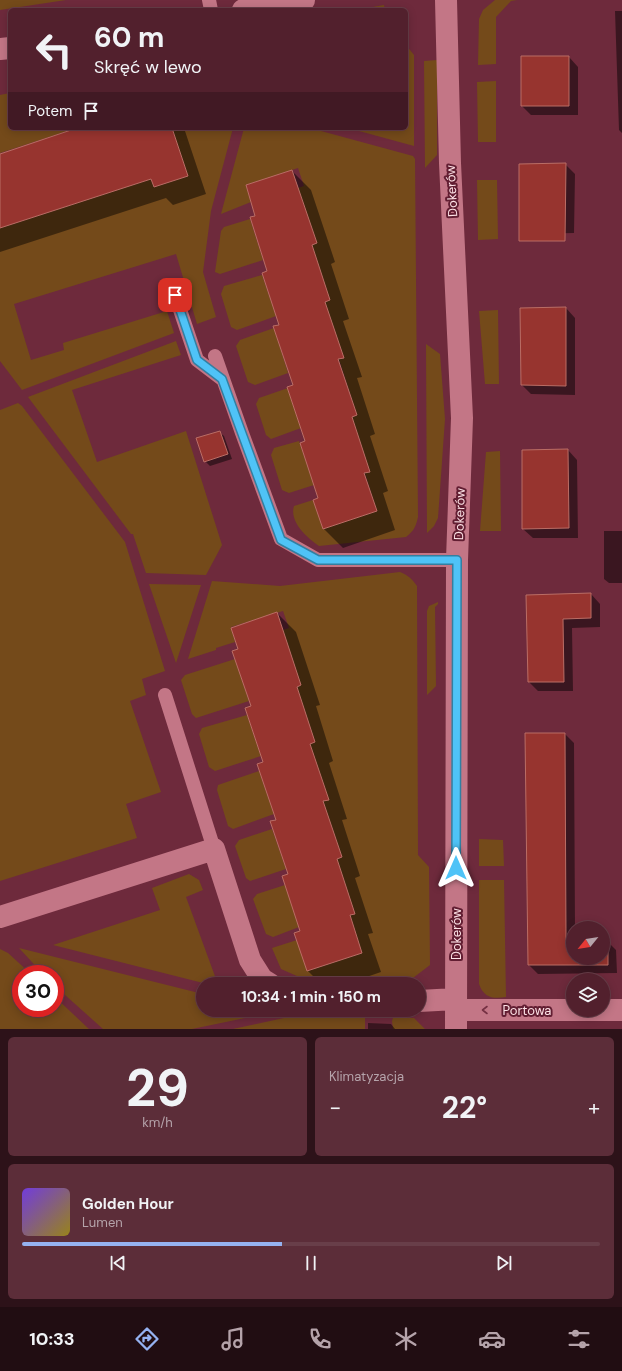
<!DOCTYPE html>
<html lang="pl">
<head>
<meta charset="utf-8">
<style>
  :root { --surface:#52202d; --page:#5c2d39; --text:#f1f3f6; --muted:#b5a3aa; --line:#683e49; --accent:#95b2f1 }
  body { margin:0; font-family:"DM Sans",sans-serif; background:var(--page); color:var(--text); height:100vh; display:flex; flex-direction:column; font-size:15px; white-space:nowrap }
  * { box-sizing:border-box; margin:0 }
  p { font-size:13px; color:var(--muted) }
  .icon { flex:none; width:22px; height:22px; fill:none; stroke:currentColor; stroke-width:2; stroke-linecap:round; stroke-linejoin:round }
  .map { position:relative; height:1029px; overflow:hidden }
  .drawer { display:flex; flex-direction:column; gap:8px; padding:8px; background:#2d1219; flex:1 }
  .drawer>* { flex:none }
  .guide { position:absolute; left:8px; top:8px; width:400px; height:122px; border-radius:6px; box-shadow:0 2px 10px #0003,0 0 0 1px var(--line); background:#52202d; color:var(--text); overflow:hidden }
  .needle { width:26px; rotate:240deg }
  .buttons { position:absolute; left:566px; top:921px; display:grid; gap:8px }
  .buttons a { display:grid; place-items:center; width:44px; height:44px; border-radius:50%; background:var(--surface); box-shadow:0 2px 10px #0003,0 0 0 1px var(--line); font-size:20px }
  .speed { position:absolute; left:12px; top:965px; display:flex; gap:8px; font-size:20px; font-weight:700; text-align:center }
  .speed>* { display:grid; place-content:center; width:52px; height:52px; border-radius:50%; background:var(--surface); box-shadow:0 2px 10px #0003,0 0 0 1px var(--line); line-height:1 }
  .speed .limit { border:6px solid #d22; background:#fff; color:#111 }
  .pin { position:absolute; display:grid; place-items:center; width:34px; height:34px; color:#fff; margin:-17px; border-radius:8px; box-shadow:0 2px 6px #0006 }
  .me { position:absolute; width:44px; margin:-22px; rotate:0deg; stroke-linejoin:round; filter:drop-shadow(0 0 3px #0008) }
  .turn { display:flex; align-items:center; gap:14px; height:84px; padding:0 20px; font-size:18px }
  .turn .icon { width:52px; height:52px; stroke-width:2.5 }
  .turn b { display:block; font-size:28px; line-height:34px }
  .then { display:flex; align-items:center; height:38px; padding:0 20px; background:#0003; gap:8px; font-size:15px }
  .big { font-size:30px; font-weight:700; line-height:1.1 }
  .drawer .tile { flex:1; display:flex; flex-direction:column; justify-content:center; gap:6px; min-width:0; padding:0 14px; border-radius:6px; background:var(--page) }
  .drawer .dial { align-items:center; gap:0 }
  .dial b { font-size:52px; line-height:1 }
  .song { display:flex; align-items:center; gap:12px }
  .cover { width:48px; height:48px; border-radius:6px; background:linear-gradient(135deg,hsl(260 70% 55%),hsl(50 70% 35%)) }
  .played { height:4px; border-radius:2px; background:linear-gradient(90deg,var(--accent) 45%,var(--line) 45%) }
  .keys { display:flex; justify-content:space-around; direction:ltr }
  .heat { display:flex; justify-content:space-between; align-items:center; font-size:22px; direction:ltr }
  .drawer .tiles { flex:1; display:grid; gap:8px; grid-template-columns:1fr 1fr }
  .tile:last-child { grid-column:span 2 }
  .trip { position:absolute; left:196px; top:977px; width:230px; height:40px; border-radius:20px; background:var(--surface); box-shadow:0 2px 10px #0003,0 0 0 1px var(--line); font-weight:700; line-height:40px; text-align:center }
  .menu { display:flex; height:64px; justify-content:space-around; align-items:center; background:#210d12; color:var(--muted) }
  .menu .icon { width:28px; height:28px }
  .menu .on { color:var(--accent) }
  .menu b { font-size:18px; color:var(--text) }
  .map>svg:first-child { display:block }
</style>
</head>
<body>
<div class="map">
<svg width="622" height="1029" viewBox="0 0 622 1029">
  <rect width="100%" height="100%" fill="#6e2a3c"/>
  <!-- green -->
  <path fill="#744a1a" d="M0,0H66L0,10Z
    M495,0H517L511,1L496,17V64L478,65L479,19L483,10Z
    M384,5L385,10H356Z
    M406,45L414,55V146L348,128H406Z
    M437,60V155L425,168L424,61Z
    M496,81V142H478L477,82Z
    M10,93V128H77L0,153V95Z
    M172,128H233L211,211L203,272L216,317L197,324L176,254L14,304L31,360L64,350L63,343L167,311L174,333L22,390L0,361V228L151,179L154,187L188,176Z
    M244,128H310L413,156L415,159L418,517C416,526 414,531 406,537L319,546C307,538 289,522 294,506L313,500L323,529L377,511L365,473L370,472L352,417L357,415L339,359L343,358L325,302L330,300L312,245L317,243L298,188L304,186L298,168L246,185L251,202L221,214Z
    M477,180H497L498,239L478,240Z
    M250,219L263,260L220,274L215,272L221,231L224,227Z
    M262,275L276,316L237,330L231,327L221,294L224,286Z
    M498,310L499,384H485L479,311Z
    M274,328L288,373L255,385L248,382L236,346L240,340Z
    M176,341L181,355L72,390L97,462L186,431L222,545L206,575L146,573L133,534H131L28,397Z
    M426,344L440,354L445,419L438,518L434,526L427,533Z
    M288,388L301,428L271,439L266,435L256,404L259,398Z
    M18,403L22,406L125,542L165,671L142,679L146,695L130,701L161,792L126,804L137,838L0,881V410Z
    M299,441L314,485L289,493L282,490L271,455L274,448Z
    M500,451L501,531H480L486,452Z
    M400,572C408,575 412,579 417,586L418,855L429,867L430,965L409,981L315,984L281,969L272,948L297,940L308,971L362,953L350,915L355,914L337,859L342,857L323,801L328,800L310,744L315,742L297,687L301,685L283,630L289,628L283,611L231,627L235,642L216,648V650L188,659L212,581L280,586Z
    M149,584L201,585L176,663Z
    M438,602V604L435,607L436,686L427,695V611L429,606Z
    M235,659L249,701L196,718L192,714L181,680L185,675Z
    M247,715L261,756L215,771L209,767L199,734L202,728Z
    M259,771L274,814L233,829L228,826L217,790L218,785Z
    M272,829L286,869L250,881L246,878L235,846L239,840Z
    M479,839L503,840L504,866H479Z
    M189,874L199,880L203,890L186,897L216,979L234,978L241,984H207L53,945L160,910L152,888Z
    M479,880H504L506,997C493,999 484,998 479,984Z
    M285,885L299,927L273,937L266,934L253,899L257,894Z
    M19,948L203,994V1010H265L274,1012L192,1029H103L55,986V974H43Z
    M0,949L8,953L31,974H21V1008H55V997L89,1029H0Z
    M293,1016L365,1017V1029H233Z
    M393,1018H414L425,1029H393L392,1021Z"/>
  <!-- shadow -->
  <path fill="#0007" d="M615,11H622V133L619,130Z
    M569,57L578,67V115H531L522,106Z
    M80,128H184L206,194L173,205L166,198L0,252V155Z
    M565,164L575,174L574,233L530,234Z
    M292,171L311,190L335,262L331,264L349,319L343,321L362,377L357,378L375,434L370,436L388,491L383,493L395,530L343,548L324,529L319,498L256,216Z
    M566,308L575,318V395L531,394L522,385Z
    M219,432L224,436L232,459L210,466L205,461Z
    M568,450L577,460L578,538H533L523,529Z
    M604,531H622V583H609L604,579Z
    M591,594L600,604V627L572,628L573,691H538L529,682L527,596Z
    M277,613L296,632L320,705L316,706L333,761L329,763L347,819L342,820L360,876L355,878L373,933L368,934L381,972L346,984H321L308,971L296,934L301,932L239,650Z
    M565,734L574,743L575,928H573V958H603V941H607L616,950L617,973L538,974L529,965Z
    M368,1023L391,1024L395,1029H368Z"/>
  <!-- building -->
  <path fill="#97342f" stroke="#ba6d65" d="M521,56H569V106H521Z
    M77,128H172L188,176L154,187L151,179L0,228V154Z
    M566,163L565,241H519V164Z
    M292,170L317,243L312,245L330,300L325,302L344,358L338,359L357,415L352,417L370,472L364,473L377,511L323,529L313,500L318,498L300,443L305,441L287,387L293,385L273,326L279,325L262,273L267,271L250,217L255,216L246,185Z
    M566,307V386L521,385L520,308Z
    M220,431L228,454L204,462L196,438Z
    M568,449L569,528L522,529V450Z
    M591,593V618L563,619L564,682H528L526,595Z
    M277,612L301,685L297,687L315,742L310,744L329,800L323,801L342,857L337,859L355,914L350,915L362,953L307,971L294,933L300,931L282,876L288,874L270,821L276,820L257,764L263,762L245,708L251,706L232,651L238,649L231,628Z
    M525,733H565L566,940H573V958H603V940H608V965H528Z"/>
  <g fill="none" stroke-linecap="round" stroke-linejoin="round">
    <!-- service -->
    <path stroke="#c37686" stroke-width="14" d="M209,0L211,10
      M175,295L197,360L222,379
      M215,356L242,433L281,539L318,560H457
      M165,695L214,849"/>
    <!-- minor -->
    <path stroke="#c37686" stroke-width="22" d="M446,0L450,163L462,418L457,560L456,1029
      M0,917L214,849L250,960L262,979L270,984
      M419,1001L456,999
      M456,1010H622"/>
    <!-- tertiary -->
    <path stroke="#c37686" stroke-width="22" d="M243,10L304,0
      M0,49L10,48"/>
  </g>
  <!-- one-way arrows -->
  <defs><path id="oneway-chevron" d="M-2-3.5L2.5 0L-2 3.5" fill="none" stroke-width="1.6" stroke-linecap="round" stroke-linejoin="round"/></defs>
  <use stroke="#753043" href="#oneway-chevron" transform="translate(485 1010) rotate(180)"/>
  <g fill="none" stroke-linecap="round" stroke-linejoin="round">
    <defs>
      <path id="route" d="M175,295L197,360L222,379L281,540L318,560H457L456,868"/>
    </defs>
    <!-- route casing -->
    <use href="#route" stroke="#337fa1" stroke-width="10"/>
    <!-- route -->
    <use href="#route" stroke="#4fc3f7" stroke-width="7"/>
  </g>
  <g text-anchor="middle" stroke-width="4" stroke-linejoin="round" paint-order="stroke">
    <!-- street labels -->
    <g font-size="13" fill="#fee3e7" stroke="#621e32">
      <text transform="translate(451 191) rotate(-93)" y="5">Dokerów</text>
      <text transform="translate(459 514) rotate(-88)" y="5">Dokerów</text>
      <text transform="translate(456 934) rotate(-90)" y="5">Dokerów</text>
      <text x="527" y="1015">Portowa</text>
    </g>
  </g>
</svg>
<div class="buttons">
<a><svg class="needle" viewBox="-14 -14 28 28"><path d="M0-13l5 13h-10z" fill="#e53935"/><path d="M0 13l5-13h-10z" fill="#b5a3aa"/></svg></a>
<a><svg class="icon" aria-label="layers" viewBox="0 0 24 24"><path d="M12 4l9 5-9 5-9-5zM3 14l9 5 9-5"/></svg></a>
</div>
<div class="speed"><div class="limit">30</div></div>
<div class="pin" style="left:175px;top:295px;background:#d93025"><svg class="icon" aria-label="arrive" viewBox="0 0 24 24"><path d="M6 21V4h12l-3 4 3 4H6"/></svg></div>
<svg class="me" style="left:456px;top:868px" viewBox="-20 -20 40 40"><path d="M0-17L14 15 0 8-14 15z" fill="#4fc3f7" stroke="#fff" stroke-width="4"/></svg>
<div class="trip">10:34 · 1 min · 150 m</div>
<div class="guide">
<div class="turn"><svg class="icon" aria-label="left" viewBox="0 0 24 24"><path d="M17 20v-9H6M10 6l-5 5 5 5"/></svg><div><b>60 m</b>Skręć w lewo</div></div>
<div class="then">Potem<svg class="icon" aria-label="arrive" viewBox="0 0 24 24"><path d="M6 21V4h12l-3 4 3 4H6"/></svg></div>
</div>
</div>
<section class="drawer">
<div class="tiles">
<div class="tile dial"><b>29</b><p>km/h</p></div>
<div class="tile"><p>Klimatyzacja</p>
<div class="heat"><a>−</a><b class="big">22°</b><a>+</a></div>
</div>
<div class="tile">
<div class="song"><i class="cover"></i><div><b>Golden Hour</b><p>Lumen</p></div></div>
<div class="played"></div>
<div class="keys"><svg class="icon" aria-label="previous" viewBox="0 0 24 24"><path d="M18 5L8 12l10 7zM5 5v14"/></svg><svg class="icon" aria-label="pause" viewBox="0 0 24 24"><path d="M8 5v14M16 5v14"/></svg><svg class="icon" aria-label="next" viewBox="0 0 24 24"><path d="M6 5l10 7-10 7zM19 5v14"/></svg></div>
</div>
</div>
</section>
<nav class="menu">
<b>10:33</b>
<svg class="icon on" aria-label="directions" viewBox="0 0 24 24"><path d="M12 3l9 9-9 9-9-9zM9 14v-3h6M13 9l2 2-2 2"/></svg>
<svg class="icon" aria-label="music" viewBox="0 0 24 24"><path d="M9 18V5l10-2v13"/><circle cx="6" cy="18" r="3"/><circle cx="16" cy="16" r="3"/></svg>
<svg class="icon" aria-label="phone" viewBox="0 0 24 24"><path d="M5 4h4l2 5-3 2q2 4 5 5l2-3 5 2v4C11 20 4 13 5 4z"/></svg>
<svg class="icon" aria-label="climate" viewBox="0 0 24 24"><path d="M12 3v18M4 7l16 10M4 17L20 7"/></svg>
<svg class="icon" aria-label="car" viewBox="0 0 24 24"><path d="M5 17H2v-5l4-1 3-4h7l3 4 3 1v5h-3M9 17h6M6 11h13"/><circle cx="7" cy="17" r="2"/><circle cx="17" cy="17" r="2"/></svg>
<svg class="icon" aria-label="filters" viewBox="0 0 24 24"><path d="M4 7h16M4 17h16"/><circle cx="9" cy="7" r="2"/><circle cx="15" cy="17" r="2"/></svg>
</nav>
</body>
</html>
